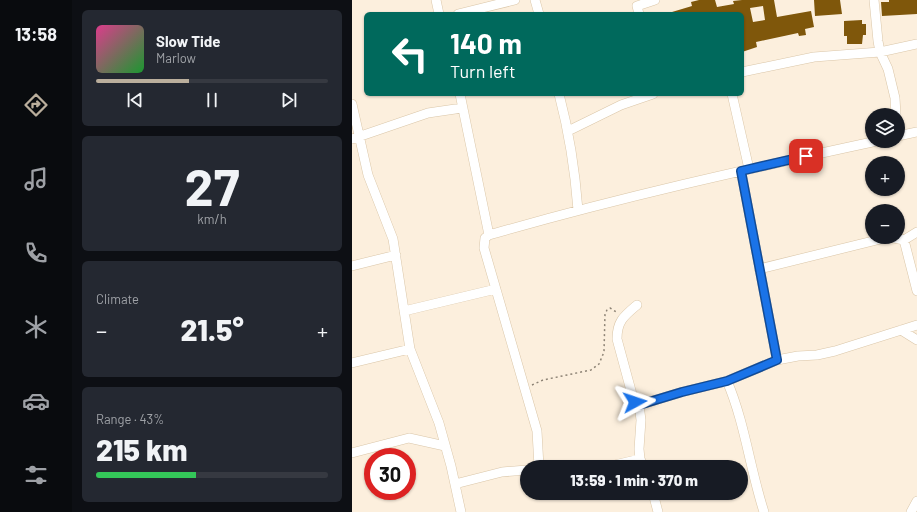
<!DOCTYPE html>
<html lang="en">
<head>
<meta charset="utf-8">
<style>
  :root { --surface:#171b24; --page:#242831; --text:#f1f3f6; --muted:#9ea1a6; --line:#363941; --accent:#baae9c }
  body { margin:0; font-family:Barlow,sans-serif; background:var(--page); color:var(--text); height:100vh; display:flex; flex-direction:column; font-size:15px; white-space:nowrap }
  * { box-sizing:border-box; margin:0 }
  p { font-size:13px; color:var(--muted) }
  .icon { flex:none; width:22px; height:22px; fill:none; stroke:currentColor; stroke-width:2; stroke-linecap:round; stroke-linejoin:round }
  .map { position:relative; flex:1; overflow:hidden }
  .details { display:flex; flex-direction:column; gap:10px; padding:10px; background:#0d0f14; width:280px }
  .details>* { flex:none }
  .banner { position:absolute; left:12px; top:12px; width:380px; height:84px; border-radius:6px; box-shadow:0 1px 3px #0004; background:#00695c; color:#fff; overflow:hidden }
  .tools { position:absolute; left:513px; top:108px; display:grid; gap:8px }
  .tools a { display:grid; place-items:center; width:40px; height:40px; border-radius:50%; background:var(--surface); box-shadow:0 1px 3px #0004; font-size:20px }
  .speed { position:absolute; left:12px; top:448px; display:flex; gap:8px; font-size:20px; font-weight:700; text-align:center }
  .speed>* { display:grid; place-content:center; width:52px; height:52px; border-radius:50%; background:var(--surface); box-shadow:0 1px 3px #0004; line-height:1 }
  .speed .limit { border:6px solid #d22; background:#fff; color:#111 }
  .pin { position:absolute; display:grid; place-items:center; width:34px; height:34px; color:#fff; margin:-17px; border-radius:8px; box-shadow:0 2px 6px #0006 }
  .me { position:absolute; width:44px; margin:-22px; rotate:85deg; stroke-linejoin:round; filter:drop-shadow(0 0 3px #0008) }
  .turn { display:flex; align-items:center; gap:14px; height:84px; padding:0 20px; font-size:18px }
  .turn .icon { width:52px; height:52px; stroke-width:2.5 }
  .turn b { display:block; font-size:28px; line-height:34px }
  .big { font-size:30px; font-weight:800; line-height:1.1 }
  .details .card { flex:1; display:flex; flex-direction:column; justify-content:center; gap:6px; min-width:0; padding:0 14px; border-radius:6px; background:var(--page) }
  .details .dial { align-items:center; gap:0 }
  .dial b { font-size:52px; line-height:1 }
  .song { display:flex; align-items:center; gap:12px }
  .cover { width:48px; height:48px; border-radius:6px; background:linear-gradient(135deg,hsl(330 70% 55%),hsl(130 70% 35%)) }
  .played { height:4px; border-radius:2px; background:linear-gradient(90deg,var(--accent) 40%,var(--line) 40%) }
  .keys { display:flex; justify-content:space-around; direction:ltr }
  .heat { display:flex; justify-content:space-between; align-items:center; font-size:22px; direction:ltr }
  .charge { height:6px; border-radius:3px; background:linear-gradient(90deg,#34c759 43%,var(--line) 0) }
  .trip { position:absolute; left:168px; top:460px; width:228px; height:40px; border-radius:20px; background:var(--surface); box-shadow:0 1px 3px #0004; font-weight:800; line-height:40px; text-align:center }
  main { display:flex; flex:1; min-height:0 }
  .tabs { display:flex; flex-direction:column; width:72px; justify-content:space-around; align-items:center; background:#090b0e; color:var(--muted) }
  .tabs .icon { width:28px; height:28px }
  .tabs .selected { color:var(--accent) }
  .tabs b { font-size:18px; color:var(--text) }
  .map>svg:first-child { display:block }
</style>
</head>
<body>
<main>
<nav class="tabs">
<b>13:58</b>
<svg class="icon selected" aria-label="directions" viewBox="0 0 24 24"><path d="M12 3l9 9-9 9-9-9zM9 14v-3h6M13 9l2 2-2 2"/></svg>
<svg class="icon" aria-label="music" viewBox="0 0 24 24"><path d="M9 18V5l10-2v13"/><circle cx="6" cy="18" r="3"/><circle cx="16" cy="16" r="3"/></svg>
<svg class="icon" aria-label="phone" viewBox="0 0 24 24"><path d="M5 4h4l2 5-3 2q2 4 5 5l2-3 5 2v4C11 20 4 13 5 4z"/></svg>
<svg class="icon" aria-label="climate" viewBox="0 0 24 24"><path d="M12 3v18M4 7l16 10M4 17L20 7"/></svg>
<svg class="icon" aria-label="car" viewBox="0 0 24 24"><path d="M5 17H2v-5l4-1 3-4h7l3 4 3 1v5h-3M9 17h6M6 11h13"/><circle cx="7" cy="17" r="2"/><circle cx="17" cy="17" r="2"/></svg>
<svg class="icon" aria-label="filters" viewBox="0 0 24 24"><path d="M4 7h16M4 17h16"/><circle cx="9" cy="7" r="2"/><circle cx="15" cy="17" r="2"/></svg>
</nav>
<section class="details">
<div class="card">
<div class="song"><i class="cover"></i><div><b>Slow Tide</b><p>Marlow</p></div></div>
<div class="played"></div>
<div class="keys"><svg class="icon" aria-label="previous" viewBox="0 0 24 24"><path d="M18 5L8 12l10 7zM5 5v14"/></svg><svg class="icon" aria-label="pause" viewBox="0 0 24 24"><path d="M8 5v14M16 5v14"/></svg><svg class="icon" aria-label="next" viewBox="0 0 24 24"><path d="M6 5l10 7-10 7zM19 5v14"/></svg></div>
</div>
<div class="card dial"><b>27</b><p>km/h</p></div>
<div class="card"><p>Climate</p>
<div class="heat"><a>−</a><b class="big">21.5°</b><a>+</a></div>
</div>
<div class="card"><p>Range · 43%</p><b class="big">215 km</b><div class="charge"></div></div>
</section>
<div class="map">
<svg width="565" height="512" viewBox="0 0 565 512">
  <rect width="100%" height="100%" fill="#fcefdd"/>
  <!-- building -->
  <path fill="#7f570b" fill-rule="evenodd" d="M347,0H363L365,7L382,4L381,1L390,0H422L425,17L459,11L462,27L453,29L454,35L447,36L446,33L404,42L405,47L390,52V14H320V12L340,6L339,2ZM411,6L413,20L401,22L398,8Z
    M462,0H488L490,14L463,16Z
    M537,0H565V14L530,16L529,2H537Z
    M510,20V24H514V35H511L510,44H495V36H492V21Z"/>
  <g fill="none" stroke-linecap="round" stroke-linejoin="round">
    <defs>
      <path id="minor" d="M84,0L87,14
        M183,0L187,14
        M522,0L526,41L528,52L536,69L543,98L544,115
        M106,14L163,0
        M287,14L285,6L303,0
        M390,72L462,57L528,52L565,44
        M108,94L137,235
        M207,94C217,132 223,170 226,210
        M380,94L397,169
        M0,104L16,175L41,239L58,349L87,423L99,466L109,512
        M216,131L269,105L301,94
        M546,136L565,132
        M0,139L76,113L110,108
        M389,171L425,360
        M537,237L552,240L565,232
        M552,240L565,291
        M0,266L44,255
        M407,269L537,237
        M285,305C272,316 265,321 265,339L281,398L287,405L289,420L287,449L288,459L292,467
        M52,311L144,289
        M549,330L565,340
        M0,363L58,349
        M375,381C393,423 398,469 412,512
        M287,405L330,392L375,381L425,360L446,356L465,355L483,351L565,325
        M0,453L57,438L93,446
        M187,467L185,431L132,248L133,238L137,235C265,198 395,169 525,141
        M254,467L288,459
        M103,484L150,472L175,470
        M301,493L306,512
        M559,512L565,501"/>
    </defs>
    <!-- minor casing -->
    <use href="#minor" stroke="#dac6a8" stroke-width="10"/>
    <!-- path -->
    <path stroke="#8d8375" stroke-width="1.5" stroke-dasharray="2 3" stroke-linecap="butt" d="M180,385L191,380L239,370L247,364L252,352L253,314L255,310L258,308L266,313"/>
    <!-- minor -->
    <use href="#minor" stroke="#fff" stroke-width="9"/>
  </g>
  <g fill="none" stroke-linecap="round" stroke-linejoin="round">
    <defs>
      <path id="route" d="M283,402L287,405L330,392L375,381L425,360L389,171L454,156"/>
    </defs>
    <!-- route casing -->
    <use href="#route" stroke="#114b97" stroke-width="10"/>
    <!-- route -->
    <use href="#route" stroke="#1a73e8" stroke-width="7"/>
  </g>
</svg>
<div class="tools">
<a><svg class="icon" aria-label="layers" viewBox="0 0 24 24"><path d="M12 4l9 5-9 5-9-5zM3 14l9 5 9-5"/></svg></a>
<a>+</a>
<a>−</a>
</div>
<div class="speed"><div class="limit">30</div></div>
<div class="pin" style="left:454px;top:156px;background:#d93025"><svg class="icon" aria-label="arrive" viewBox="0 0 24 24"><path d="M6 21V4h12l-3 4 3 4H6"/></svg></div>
<svg class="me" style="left:283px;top:402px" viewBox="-20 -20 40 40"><path d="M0-17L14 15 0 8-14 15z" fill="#1a73e8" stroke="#fff" stroke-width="4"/></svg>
<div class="trip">13:59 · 1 min · 370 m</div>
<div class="banner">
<div class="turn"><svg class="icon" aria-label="left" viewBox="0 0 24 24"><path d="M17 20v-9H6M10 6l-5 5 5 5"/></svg><div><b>140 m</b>Turn left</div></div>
</div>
</div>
</main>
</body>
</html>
